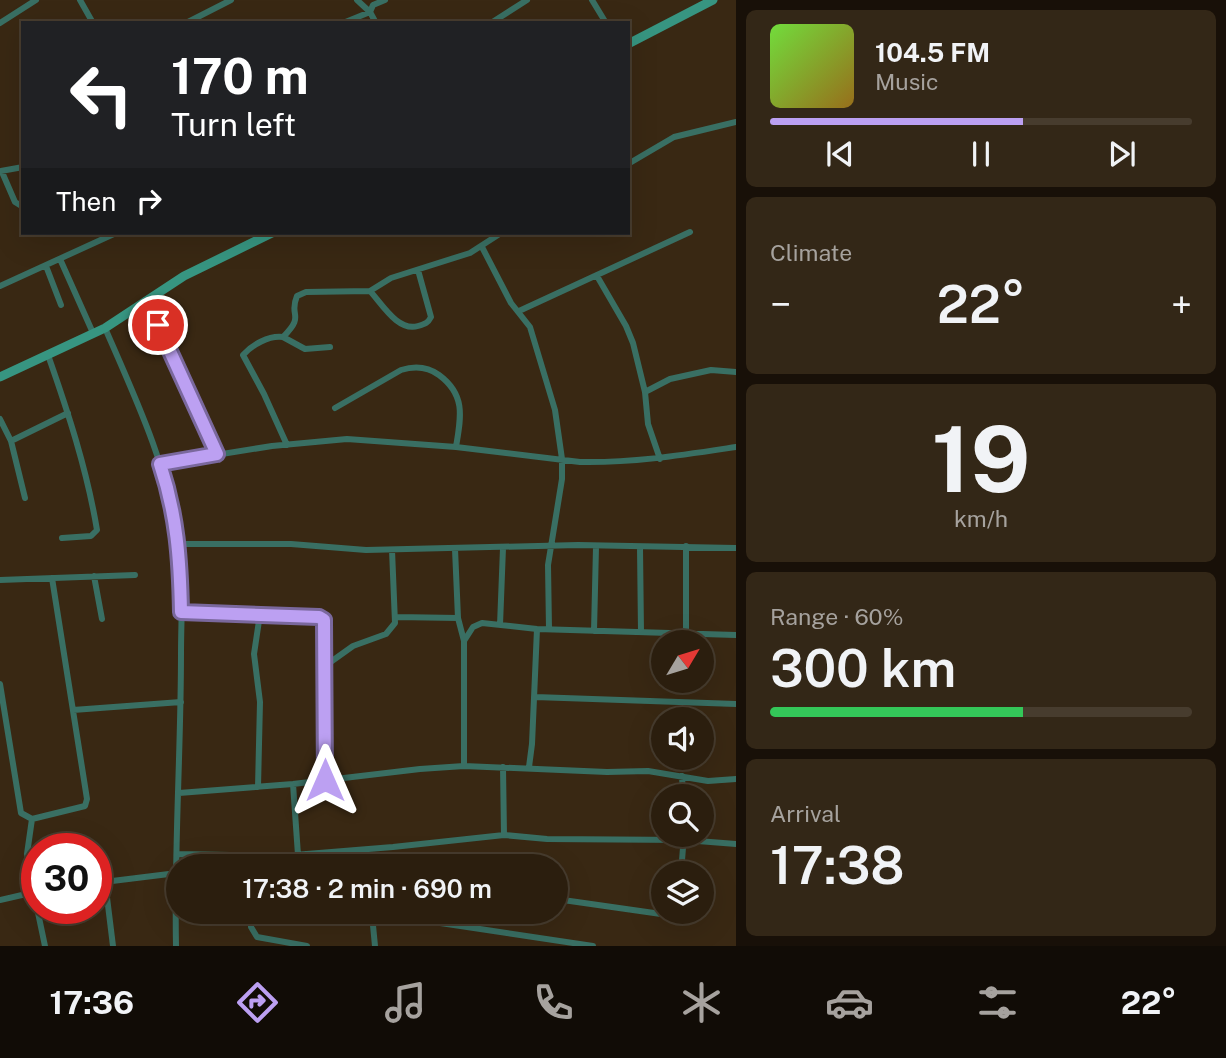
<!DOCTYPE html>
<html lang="en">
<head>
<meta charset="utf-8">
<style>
  :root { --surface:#2b1e0e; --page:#332717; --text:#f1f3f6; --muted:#a6a29e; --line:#473c2e; --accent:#bca0f2 }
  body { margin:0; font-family:"Public Sans",sans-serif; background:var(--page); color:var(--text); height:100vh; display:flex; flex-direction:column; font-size:26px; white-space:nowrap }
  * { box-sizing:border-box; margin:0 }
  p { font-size:23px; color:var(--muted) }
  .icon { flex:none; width:38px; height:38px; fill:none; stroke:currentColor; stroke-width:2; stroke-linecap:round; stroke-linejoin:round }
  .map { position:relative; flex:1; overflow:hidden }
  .drawer { display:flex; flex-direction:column; gap:10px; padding:10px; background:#181008; width:490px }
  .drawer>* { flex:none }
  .banner { position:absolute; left:21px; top:21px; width:609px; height:214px; border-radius:0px; box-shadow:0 7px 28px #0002,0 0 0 2px var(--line); background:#202124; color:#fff; overflow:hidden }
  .needle { width:46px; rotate:52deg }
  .fabs { position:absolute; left:651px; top:630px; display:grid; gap:14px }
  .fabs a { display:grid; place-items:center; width:63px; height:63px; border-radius:50%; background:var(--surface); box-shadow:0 7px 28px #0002,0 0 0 2px var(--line); font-size:35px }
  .speed { position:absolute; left:21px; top:833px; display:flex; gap:14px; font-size:35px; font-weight:700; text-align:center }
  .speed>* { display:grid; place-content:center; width:91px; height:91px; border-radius:50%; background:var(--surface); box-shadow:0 7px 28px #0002,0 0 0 2px var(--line); line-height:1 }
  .speed .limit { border:10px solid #d22; background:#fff; color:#111 }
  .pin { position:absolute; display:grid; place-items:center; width:60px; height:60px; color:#fff; margin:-30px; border:4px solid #fff; border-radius:50%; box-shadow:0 2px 7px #0007 }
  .me { position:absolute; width:77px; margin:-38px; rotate:0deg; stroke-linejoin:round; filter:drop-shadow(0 0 5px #0008) }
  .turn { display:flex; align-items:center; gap:24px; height:147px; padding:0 35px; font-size:32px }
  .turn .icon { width:91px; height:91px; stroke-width:2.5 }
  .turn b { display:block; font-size:49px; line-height:60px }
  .then { display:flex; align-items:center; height:66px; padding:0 35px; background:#0003; gap:14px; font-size:26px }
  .big { font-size:52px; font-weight:600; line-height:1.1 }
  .drawer .card { flex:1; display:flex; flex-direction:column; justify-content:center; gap:10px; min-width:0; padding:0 24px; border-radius:10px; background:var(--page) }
  .drawer .dial { align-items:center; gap:0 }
  .dial b { font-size:91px; line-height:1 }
  .song { display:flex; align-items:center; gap:21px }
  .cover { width:84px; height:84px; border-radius:10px; background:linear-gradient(135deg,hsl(100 70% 55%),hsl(40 70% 35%)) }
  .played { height:7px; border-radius:4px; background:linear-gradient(90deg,var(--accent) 60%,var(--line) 60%) }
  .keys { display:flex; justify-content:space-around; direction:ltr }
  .heat { display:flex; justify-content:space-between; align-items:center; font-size:38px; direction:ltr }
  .charge { height:10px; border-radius:5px; background:linear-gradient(90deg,#34c759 60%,var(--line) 0) }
  .trip { position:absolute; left:166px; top:854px; width:402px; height:70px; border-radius:35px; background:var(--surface); box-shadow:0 7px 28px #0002,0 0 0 2px var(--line); font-weight:600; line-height:70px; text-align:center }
  .menu { display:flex; height:112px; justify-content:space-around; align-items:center; background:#110c06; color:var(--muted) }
  .menu .icon { width:49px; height:49px }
  .menu .on { color:var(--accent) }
  .menu b { font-size:32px; color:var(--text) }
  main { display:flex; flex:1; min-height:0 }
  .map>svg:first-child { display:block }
</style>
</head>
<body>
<main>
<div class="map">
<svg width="736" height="946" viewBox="0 0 736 946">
  <rect width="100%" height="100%" fill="#392813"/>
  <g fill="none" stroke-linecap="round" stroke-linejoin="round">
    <!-- minor -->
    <path stroke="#396f63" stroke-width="6" d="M80,0L93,23
      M357,0L370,12L376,23
      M592,0L606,23
      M0,23L36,0
      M186,23L231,0
      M343,23L370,12L373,5L385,0
      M491,23L527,0
      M628,164L674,137L736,122
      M1,171L23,167
      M2,172L15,202L23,207
      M482,247L511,303L530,327L555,410L562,459V479L548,565L549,629
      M60,259L93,333
      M46,266L61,305
      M597,276L626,326L633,343L645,392L648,424L660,459
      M0,286L116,233
      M370,291C382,304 398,332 418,326C425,324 428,323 431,317L418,270
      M145,300L182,374L217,454
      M519,311L690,232
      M105,328C135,397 168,467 179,543C184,579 181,618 181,654C181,751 174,849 176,946
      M283,337L305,349L330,347
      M48,355C68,412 87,470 97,530L91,536L62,538
      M645,392L670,379L711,370L736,372
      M335,408L401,370C414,366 428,367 439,375C466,395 461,417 456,447
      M0,419L11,441L25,498
      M11,441L68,413
      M287,445L264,394L243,355C252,345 269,335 283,337C306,314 288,317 297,296L306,292L370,291L391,278L470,253L501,233
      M160,464L272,446L347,439L456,447L580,462C634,463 683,455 736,447
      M179,544H291L366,550L578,545L736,548
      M640,548L641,632
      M455,549L458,618L464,641
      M94,576L102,619
      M0,580L135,575
      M181,612L260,614L254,654L260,702L258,787
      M260,614L319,617L324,620L325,780
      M396,617L458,618
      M500,625L503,548
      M594,631L596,547
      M686,635V546
      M325,666L353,646L386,634L395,623L392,550
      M0,684L21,813L32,819L85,806L87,799L52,578
      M535,697L736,704
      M73,710L181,702
      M464,766V641L473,627L482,623L537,629L736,635
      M503,767L504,835
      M529,767L532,744L537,629
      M682,776L683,796
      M293,784L298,855
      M179,793L293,784L420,769L464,766L607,772L648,771L708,781L736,779
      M32,819L27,854L37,907
      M178,854L282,856L393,847L504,835L547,839L685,840L736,844
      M306,866V854
      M681,873L684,835
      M105,881L113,946
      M96,883L177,873
      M556,899L668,915L674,912
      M0,900L35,892
      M37,908L45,946
      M252,912L251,927L257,937L307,946
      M350,912L407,918L593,946
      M372,915L375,946"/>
    <!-- secondary -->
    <path stroke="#379581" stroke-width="9" d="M628,44L713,0
      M0,377L105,328L184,276L272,233"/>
  </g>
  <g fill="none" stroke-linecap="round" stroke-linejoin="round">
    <defs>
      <path id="route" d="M158,325L217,454L160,464C177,515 180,559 181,612L319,617L324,620L325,780"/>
    </defs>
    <!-- route casing -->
    <use href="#route" stroke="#7a689d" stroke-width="18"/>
    <!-- route -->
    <use href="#route" stroke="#bca0f2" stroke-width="12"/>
  </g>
</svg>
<div class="fabs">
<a><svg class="needle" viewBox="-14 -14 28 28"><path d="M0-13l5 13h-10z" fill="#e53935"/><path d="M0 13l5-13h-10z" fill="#a6a29e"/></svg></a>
<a><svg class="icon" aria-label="sound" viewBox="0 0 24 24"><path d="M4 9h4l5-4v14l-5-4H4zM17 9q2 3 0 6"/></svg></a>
<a><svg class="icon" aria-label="search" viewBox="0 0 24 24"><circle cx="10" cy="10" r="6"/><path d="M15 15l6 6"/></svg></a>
<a><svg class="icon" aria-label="layers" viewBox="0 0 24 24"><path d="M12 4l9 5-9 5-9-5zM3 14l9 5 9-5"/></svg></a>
</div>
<div class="speed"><div class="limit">30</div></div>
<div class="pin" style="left:158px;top:325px;background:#d93025"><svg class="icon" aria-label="arrive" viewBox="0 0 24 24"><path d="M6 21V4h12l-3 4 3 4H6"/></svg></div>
<svg class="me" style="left:325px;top:780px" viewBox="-20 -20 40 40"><path d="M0-17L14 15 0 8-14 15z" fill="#bca0f2" stroke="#fff" stroke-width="4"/></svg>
<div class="trip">17:38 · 2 min · 690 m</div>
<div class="banner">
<div class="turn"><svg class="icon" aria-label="left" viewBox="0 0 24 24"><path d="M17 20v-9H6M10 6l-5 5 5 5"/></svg><div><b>170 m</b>Turn left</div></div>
<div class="then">Then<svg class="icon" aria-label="right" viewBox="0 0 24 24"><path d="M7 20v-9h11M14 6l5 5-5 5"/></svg></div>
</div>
</div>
<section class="drawer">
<div class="card">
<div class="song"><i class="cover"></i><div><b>104.5 FM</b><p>Music</p></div></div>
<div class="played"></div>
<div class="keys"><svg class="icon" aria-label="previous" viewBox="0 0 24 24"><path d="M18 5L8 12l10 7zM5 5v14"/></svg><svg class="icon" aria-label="pause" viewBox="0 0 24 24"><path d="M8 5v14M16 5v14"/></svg><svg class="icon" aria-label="next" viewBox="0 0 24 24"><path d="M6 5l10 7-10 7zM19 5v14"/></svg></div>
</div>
<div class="card"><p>Climate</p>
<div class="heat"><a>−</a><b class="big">22°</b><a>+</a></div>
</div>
<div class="card dial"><b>19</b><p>km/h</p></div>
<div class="card"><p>Range · 60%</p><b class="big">300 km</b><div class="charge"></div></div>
<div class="card"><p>Arrival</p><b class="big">17:38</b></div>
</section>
</main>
<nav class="menu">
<b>17:36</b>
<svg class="icon on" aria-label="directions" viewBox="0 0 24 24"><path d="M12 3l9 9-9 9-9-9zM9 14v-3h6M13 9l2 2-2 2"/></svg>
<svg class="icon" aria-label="music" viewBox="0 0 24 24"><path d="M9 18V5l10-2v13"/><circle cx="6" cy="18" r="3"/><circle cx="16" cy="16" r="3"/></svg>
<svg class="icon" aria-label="phone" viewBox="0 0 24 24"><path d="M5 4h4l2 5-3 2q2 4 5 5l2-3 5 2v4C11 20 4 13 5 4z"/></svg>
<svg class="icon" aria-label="climate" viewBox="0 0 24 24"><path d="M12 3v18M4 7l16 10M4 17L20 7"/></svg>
<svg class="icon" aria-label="car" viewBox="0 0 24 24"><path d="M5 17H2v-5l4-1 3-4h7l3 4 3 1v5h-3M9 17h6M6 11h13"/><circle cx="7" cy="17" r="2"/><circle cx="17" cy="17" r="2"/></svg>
<svg class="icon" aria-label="filters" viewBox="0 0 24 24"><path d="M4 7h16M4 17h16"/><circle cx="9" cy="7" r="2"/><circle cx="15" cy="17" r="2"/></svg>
<b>22°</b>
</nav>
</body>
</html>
